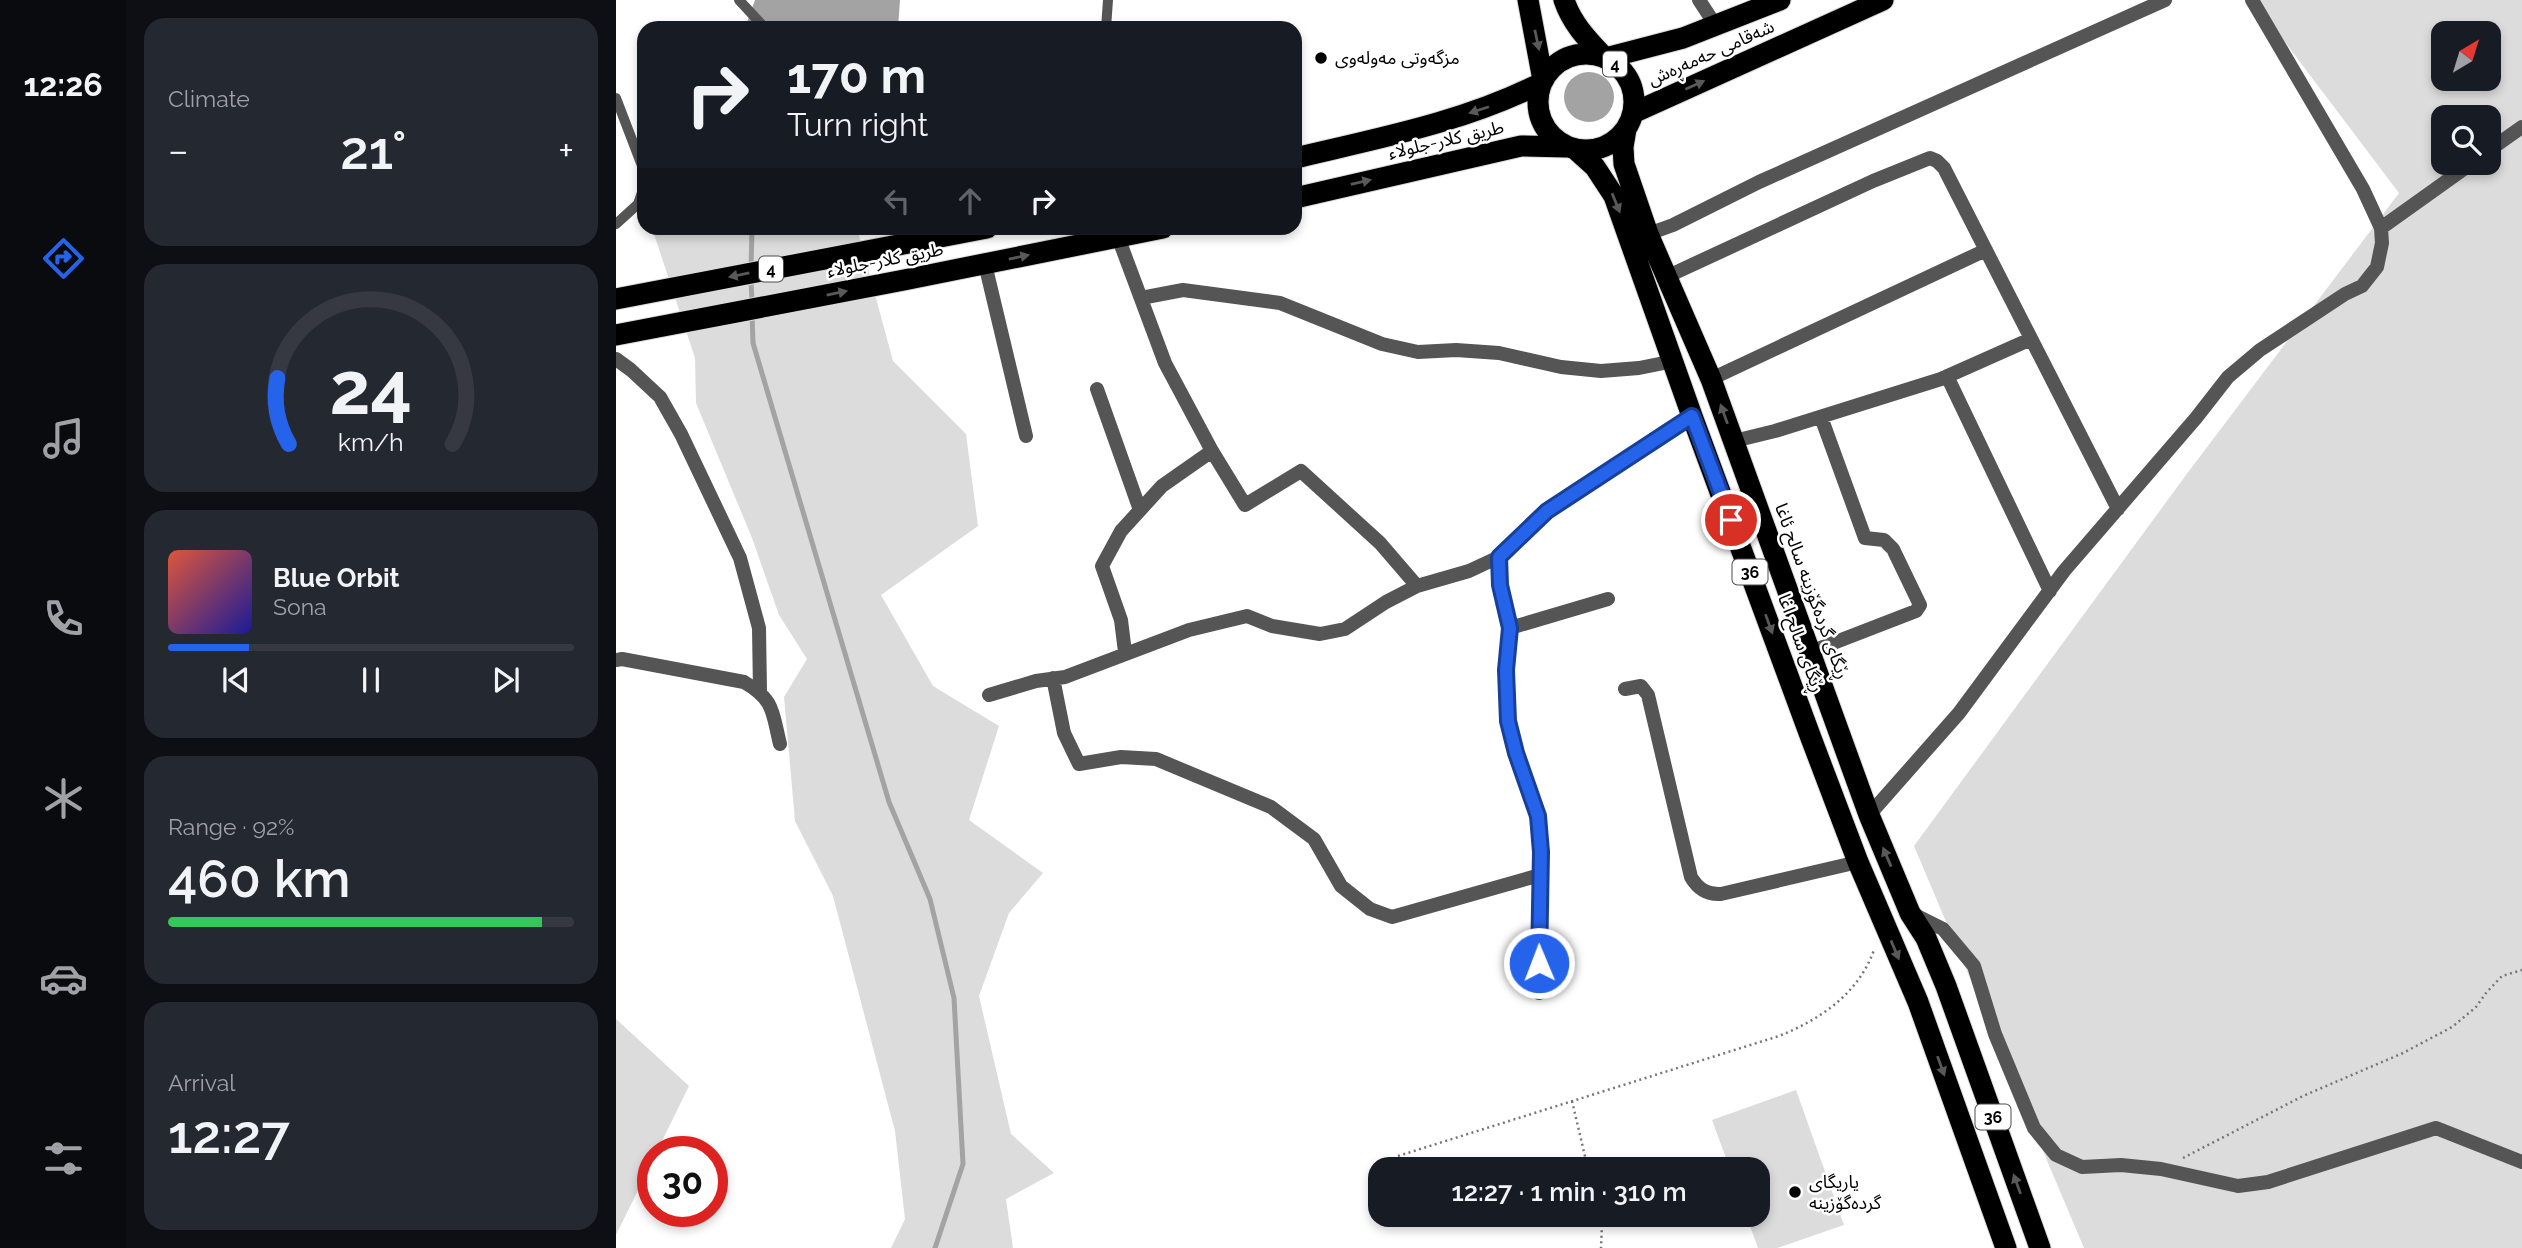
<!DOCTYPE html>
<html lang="en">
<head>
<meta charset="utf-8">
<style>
  :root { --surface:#171b24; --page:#242831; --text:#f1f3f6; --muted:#9ea1a6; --line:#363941; --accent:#2563eb }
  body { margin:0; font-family:Raleway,"Noto Sans Arabic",sans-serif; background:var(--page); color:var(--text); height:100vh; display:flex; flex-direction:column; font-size:26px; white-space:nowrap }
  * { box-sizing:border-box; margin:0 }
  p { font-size:23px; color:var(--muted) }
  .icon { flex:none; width:38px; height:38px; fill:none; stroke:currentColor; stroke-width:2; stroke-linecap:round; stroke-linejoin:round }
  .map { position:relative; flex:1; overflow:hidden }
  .drawer { display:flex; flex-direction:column; gap:18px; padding:18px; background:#0d0f14; width:490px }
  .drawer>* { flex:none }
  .banner { position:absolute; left:21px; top:21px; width:665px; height:214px; border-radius:21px; box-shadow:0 4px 10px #0003; background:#171b24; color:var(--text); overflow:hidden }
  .needle { width:46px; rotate:38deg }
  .fabs { position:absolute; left:1815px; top:21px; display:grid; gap:14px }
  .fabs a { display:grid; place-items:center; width:70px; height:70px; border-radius:14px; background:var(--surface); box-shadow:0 4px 10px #0003; font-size:35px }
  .speed { position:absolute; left:21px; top:1136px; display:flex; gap:14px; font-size:35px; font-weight:700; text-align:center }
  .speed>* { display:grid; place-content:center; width:91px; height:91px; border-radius:50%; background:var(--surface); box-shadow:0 4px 10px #0003; line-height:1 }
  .speed .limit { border:10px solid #d22; background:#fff; color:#111 }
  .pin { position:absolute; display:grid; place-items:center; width:60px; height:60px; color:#fff; margin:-30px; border:4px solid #fff; border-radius:50%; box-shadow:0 2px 7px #0007 }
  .me { position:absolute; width:77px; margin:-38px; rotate:359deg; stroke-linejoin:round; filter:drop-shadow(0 0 5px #0008) }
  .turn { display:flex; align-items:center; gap:24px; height:147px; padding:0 35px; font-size:32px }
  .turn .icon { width:91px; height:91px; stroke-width:2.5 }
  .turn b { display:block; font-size:49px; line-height:60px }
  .lanes { display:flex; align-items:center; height:66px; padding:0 35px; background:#0003; justify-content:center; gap:35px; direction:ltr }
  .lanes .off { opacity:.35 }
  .big { font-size:52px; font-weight:600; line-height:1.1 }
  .drawer .widget { flex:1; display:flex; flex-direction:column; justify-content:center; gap:10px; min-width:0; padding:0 24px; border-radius:21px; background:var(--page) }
  .drawer .dial { align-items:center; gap:0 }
  .dial svg { height:182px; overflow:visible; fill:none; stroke:var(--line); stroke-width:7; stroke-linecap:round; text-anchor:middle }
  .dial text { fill:var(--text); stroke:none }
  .song { display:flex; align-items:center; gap:21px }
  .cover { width:84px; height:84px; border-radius:10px; background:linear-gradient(135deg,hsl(10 70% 55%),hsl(240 70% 35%)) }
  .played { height:7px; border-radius:4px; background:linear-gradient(90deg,var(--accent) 20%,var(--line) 20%) }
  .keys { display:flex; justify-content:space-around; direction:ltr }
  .heat { display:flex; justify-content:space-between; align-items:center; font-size:38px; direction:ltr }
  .charge { height:10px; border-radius:5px; background:linear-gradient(90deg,#34c759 92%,var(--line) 0) }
  .trip { position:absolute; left:752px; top:1157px; width:402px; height:70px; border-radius:21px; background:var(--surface); box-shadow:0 4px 10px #0003; font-weight:600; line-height:70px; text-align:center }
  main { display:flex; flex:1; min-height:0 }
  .tab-bar { display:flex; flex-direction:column; width:126px; justify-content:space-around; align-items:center; background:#090b0e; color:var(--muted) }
  .tab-bar .icon { width:49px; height:49px }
  .tab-bar .current { color:var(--accent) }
  .tab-bar b { font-size:32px; color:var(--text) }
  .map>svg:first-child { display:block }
</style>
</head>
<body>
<main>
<nav class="tab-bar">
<b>12:26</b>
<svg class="icon current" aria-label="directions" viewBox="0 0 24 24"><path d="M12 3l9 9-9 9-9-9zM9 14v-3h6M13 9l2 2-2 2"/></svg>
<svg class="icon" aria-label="music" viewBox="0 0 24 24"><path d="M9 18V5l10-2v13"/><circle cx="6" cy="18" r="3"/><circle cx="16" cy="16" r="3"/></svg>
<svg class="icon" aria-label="phone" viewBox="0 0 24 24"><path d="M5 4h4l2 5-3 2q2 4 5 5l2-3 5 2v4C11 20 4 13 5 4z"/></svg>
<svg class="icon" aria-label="climate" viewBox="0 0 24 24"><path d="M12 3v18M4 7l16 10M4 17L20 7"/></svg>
<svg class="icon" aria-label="car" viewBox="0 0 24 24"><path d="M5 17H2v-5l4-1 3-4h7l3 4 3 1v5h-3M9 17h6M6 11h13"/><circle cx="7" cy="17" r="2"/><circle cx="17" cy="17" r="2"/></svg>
<svg class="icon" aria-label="filters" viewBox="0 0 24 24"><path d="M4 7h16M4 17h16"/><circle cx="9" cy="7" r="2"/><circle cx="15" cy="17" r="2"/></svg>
</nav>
<section class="drawer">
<div class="widget"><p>Climate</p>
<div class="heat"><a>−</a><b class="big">21°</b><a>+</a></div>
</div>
<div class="widget dial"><svg viewBox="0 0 100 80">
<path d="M14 69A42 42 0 1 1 86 69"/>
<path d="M14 69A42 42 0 0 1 9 40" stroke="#2563eb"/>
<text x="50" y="56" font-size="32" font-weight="700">24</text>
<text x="50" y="72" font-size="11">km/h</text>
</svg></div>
<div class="widget">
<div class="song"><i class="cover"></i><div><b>Blue Orbit</b><p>Sona</p></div></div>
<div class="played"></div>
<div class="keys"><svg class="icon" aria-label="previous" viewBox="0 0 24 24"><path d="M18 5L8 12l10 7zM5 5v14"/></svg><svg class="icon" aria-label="pause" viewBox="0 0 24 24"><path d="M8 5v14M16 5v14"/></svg><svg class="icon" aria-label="next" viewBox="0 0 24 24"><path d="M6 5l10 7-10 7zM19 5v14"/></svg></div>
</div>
<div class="widget"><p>Range · 92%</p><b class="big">460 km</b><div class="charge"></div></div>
<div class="widget"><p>Arrival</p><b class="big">12:27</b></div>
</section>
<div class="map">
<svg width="1906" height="1248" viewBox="0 0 1906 1248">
  <rect width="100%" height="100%" fill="#fff"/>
  <!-- green -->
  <path fill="#dcdcdc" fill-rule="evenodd" d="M1637,0H1906V1248H1468L1298,846L1570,475L1783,193ZM1827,33H1872V79H1827ZM1827,117H1872V163H1827Z
    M36,228H241L277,361L350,434L362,526L265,595L317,686L383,726L353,820L427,873L393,913L363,996L395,1134L438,1173L390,1199L397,1248H275L289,1219L279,1131L217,896L179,821L168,697L191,659L163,615L136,538L80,403L79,358Z
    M0,1019L73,1086L41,1151L37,1152V1160L0,1235Z
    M1180,1090L1228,1225L1161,1248H1142L1130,1215L1143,1214V1169H1114L1096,1120Z"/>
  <!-- water -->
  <path fill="#a3a3a3" d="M139,0H284L282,28H129Z
    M948 97a25 25 0 1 1 50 0a25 25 0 1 1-50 0Z"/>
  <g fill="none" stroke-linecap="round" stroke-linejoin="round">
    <!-- stream -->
    <path stroke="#a3a3a3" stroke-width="5" d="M135,269L136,228
      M135,279L136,304
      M136,314L137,343L273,802L314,899L338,998L347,1164L319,1248"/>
    <defs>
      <path id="highway" d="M912,0L927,80
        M948,0C956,24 972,40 989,58
        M922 102a48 48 0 1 1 96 0a48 48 0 1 1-96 0Z
        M990,58L1067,38L1164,0
        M1017,113L1267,0
        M1010,129L1007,147L1008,164L1032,234L1095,379L1253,815L1294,913L1310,938L1330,986L1424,1248
        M959,149L979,167L998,196L1076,416L1195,738L1242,862L1302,1002L1390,1248
        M679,158C763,138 848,122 925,83
        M679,198L905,146L951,147
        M0,299L371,228
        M0,335L288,280L547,228"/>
    </defs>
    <!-- highway casing -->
    <use href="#highway" stroke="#dbdbdb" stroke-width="23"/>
    <!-- path -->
    <path stroke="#777" stroke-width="2.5" stroke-dasharray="2 3.5" stroke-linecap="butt" d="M956,1101L972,1169
      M782,1156L1163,1036C1205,1019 1242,994 1258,950
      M1567,1158L1687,1096L1787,1053L1836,1027L1860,1007L1870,993L1886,976L1906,970
      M984,1214L986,1224L985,1248"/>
    <!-- lane -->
    <path stroke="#555" stroke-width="10" d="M123,0L149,28
      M490,28L492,0
      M0,98L28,171
      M0,224L22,204L28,187"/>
    <!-- street -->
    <path stroke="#555" stroke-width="14" d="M1083,0L1100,26
      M1872,151L1906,127
      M1765,228L1856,163
      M1032,234L1057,225L1143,182L1549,0
      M502,237L549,363L596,451L629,505L685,471L764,543L801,586
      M369,264L410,436
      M1050,277L1257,181L1314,158L1321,161L1328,168L1502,509
      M525,298L567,290L664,303L766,344L802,352L840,350L883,353L945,367L985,371L1023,368L1058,361
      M0,359L15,370L44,397L65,434L124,558L143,628L144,691
      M1331,376L1434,591
      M1095,379L1370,250
      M481,389L524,510
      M1118,441L1159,431L1325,379L1415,339
      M883,557L884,585L894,628L890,670L892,721L900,753L922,816L925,852L922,921L923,993
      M894,628L992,599
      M509,652L505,620L486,566L505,531L546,486L596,451
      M1194,652L1300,611L1304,605L1277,549L1268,540L1249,538L1205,417
      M0,660L6,659L128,682C159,700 156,712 164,744
      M437,678L448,733L463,764L505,757L540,759L655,807L698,839L725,886L754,909L776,917L924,875
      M1009,689L1025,686L1032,695L1075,877C1082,889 1091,895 1105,894L1242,862
      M373,695L420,681L449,677L573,630L631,616L656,626L704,634L729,629L770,602L801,586L853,571L883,557L931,511L1076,416
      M1253,815L1343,713L1448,571L1580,418L1612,377L1644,350L1729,294L1746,286L1761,267L1766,243L1765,228L1747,189L1636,0
      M1297,914L1327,929L1358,966L1379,1034L1418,1128L1440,1155L1466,1167L1505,1165L1545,1169L1622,1186L1652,1182L1820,1128L1906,1162"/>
    <!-- highway -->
    <use href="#highway" stroke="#000" stroke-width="21"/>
  </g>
  <!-- one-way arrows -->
  <defs><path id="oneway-solid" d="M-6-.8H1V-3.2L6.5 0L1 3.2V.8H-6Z" transform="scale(1.75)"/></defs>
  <g fill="#595959">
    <use href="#oneway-solid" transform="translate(921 40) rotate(78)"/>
    <use href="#oneway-solid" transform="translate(1079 85) rotate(-24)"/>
    <use href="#oneway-solid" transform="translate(863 110) rotate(162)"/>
    <use href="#oneway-solid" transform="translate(745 182) rotate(-13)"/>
    <use href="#oneway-solid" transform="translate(1000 203) rotate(68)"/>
    <use href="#oneway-solid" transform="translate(403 257) rotate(-12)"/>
    <use href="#oneway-solid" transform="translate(123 275) rotate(169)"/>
    <use href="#oneway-solid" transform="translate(221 293) rotate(-11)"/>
    <use href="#oneway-solid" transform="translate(1108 414) rotate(-110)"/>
    <use href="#oneway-solid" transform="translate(1153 624) rotate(70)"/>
    <use href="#oneway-solid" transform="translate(1271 857) rotate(-113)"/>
    <use href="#oneway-solid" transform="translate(1279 950) rotate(67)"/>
    <use href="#oneway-solid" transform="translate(1325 1066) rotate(70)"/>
    <use href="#oneway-solid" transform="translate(1401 1184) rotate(-110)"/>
  </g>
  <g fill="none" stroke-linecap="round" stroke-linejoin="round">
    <defs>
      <path id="route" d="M923,963L925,852L922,816L900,753L892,721L890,670L894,628L884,585L883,557L931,511L1076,416L1115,520"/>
    </defs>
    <!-- route casing -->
    <use href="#route" stroke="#184099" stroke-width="18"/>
    <!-- route -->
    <use href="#route" stroke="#2563eb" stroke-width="12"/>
  </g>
  <!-- markers -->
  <g fill="#000" stroke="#fff" stroke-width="2.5">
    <circle cx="705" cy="58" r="7"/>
    <circle cx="1179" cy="1192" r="7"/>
  </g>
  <g text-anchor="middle" stroke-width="5" stroke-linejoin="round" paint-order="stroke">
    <!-- shield labels -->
    <g fill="#fff" stroke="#4c4c4c" stroke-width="2">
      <rect x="987" y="51.5" width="24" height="25" rx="5"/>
      <rect x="143" y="256.5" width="24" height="25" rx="5"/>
      <rect x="1116.5" y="559.5" width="35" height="25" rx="5"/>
      <rect x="1359.5" y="1104.5" width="35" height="25" rx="5"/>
    </g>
    <g font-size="16" font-weight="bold" fill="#000">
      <text x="999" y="70">4</text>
      <text x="155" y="275">4</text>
      <text x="1134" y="578">36</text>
      <text x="1377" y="1123">36</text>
    </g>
    <!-- street labels -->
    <g font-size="18" fill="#000" stroke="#fff">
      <text transform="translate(1095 53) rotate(-24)" y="6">شەقامی حەمەڕەش</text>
      <text transform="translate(830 140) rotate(-13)" y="6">طريق كلار-جلولاء</text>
      <text transform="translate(269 260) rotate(-11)" y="6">طريق كلار-جلولاء</text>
      <text transform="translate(1196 591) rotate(70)" y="6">ڕێگای گردەگۆزینە سالح ئاغا</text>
      <text transform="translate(1185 643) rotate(70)" y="6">ڕێگای سالح اغا</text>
    </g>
    <!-- poi labels -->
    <g font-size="18" fill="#000" stroke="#fff" text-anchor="start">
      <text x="719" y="64">مزگەوتی مەولەوی</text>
      <text x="1193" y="1188">یاریگای<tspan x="1193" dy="21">گردەگۆزینە</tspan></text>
    </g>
  </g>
</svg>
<div class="fabs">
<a><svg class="needle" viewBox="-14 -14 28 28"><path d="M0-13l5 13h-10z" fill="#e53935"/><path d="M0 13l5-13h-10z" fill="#9ea1a6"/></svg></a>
<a><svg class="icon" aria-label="search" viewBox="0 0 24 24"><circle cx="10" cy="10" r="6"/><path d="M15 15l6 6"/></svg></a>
</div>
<div class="speed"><div class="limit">30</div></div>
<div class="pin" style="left:1115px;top:520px;background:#d93025"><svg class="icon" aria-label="arrive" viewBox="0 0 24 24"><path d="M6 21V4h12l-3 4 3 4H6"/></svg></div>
<svg class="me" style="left:923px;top:963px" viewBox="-20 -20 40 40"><circle r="17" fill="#2563eb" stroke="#fff" stroke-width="3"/><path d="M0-11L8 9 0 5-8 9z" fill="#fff"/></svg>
<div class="trip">12:27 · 1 min · 310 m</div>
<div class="banner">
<div class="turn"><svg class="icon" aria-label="right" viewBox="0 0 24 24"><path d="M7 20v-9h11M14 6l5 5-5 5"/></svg><div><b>170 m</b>Turn right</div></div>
<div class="lanes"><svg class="icon off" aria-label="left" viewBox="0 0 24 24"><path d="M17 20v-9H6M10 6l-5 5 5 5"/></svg><svg class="icon off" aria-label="ahead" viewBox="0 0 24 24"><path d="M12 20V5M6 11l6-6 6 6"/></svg><svg class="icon" aria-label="right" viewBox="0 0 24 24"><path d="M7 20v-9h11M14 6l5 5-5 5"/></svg></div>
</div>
</div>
</main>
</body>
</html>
